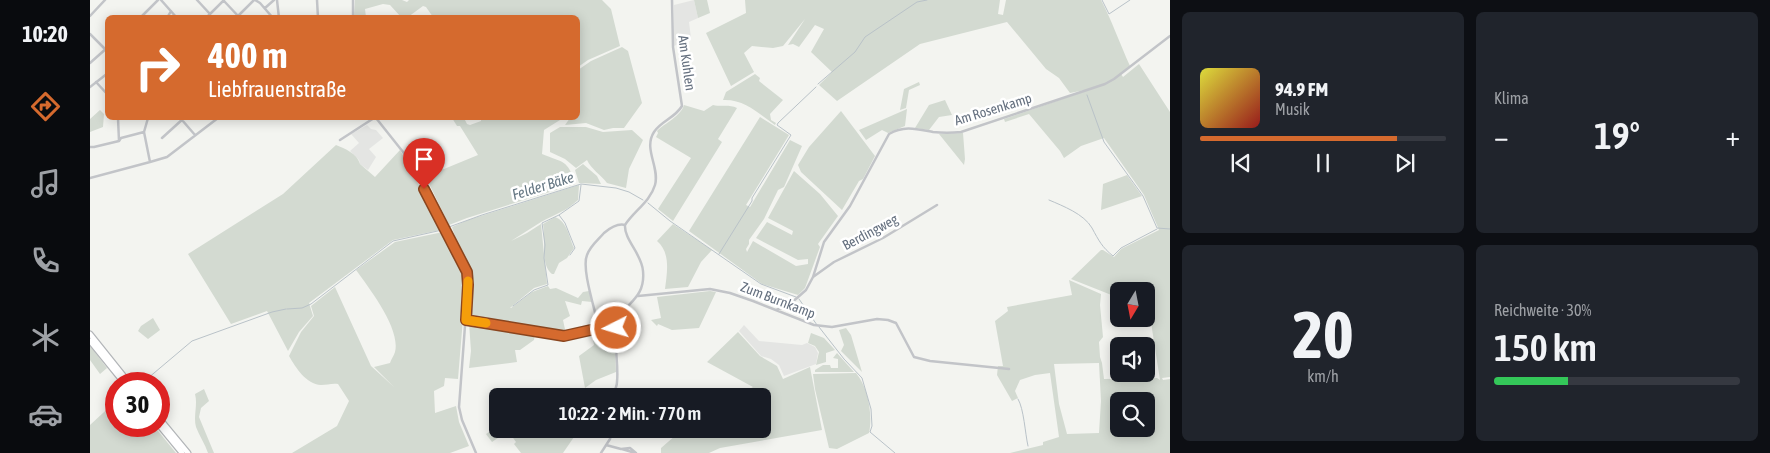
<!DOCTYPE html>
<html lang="de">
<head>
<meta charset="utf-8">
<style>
  :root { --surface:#171b24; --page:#20242c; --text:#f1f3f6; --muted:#9ea1a6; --line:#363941; --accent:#d56a2e }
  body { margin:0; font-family:"Asap Condensed",sans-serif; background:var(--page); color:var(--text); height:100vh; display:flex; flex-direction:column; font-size:19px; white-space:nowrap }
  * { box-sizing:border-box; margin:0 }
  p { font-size:16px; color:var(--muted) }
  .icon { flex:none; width:28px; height:28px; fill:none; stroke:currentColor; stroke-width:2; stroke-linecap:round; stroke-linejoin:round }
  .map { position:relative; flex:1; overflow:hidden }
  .details { display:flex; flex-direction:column; gap:12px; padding:12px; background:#0d0f14; width:600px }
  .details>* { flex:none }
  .hud { position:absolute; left:15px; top:15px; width:475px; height:105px; border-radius:8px; box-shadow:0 2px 12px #0003; background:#d56a2e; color:#fff; overflow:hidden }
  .needle { width:32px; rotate:190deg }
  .fabs { position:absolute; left:1020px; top:282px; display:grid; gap:10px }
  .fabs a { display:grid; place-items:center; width:45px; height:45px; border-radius:8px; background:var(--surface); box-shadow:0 2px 12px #0003; font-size:25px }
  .speed { position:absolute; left:15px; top:372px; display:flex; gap:10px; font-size:25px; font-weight:700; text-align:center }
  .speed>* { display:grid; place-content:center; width:65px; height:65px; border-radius:50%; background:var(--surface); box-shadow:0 2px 12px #0003; line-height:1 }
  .speed .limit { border:8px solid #d22; background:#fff; color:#111 }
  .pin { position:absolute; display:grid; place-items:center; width:42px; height:42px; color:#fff; margin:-51px -21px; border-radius:50% 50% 50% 0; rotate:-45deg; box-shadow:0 0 5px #0007 }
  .pin .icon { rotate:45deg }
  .me { position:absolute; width:55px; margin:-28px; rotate:265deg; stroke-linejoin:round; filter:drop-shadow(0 0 4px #0008) }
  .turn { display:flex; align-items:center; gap:18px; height:105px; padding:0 20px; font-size:22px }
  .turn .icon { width:65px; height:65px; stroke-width:2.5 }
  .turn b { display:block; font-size:35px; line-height:42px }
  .big { font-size:38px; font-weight:600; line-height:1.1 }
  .details .card { flex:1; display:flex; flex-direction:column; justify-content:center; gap:8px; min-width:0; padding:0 18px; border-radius:8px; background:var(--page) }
  .details .dial { align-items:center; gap:0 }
  .dial b { font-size:65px; line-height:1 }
  .song { display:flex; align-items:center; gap:15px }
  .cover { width:60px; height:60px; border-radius:8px; background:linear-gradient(135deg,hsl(60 70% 55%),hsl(0 70% 35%)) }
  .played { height:5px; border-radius:2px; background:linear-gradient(90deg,var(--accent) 80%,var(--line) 80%) }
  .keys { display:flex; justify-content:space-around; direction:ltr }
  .heat { display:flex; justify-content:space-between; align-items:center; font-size:28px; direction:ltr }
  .charge { height:8px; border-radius:4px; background:linear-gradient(90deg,#34c759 30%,var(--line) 0) }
  .details .tiles { flex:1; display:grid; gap:12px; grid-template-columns:repeat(2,1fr) }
  .trip { position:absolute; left:399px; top:388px; width:282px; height:50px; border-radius:8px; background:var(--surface); box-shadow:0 2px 12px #0003; font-weight:600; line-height:50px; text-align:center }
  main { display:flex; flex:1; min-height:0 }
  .dock { display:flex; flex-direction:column; width:90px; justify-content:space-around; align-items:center; background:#090b0e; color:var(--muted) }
  .dock .icon { width:35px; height:35px }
  .dock .selected { color:var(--accent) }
  .dock b { font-size:22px; color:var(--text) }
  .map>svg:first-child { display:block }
</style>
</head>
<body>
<main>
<nav class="dock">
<b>10:20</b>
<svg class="icon selected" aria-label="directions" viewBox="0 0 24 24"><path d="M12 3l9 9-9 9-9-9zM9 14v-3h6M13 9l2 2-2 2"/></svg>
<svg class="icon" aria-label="music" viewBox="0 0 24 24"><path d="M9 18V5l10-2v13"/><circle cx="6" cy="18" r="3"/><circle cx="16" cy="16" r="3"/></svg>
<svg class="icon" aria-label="phone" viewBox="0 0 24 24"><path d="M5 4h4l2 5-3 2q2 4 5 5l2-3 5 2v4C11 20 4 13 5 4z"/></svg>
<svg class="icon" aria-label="climate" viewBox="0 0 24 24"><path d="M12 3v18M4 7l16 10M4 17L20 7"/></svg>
<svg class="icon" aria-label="car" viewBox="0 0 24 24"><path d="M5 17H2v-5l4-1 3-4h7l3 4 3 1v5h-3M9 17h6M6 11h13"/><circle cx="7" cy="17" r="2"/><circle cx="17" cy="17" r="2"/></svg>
</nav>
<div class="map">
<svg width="1080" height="453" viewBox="0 0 1080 453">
  <rect width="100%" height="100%" fill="#f3f4f0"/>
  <!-- built -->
  <path fill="#e4e5e3" d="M604,0L608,18L599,22L601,38L584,46V5Z
    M277,125L281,129L286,130L293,138L279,149L286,157L278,170L270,164L269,160L260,151L269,143L261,134Z
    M654,325L669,341L712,345L717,343L725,347L728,353L726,364L694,376L689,365L681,359L671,356L649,331Z"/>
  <!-- green -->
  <path fill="#d3dad1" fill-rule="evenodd" d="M265,0H312L317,2L319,0H512L521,9L530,46L498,60L488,67V18L343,17L336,7L333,6L318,17H311L300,5L293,4L275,9L276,17H264Z
    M604,0H617L620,13L608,18Z
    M655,0H910L908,14L913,15L916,0H1011C1022,21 1030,44 1040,66L1031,74L1033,77L1049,64L1080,112V377L1072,378L1073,380L1080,379V453H920L953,445V442L969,437L960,373L945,375L930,380L925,391L928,398L922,401L907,375L908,366H913L905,321L918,311L917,307L982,295L979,280L1011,294L1010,305L1013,337L1009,342L1010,357L1012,363L1014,379L1067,378L1070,380L1060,316L1056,312V291H1029V298L981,279L1011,250H1013L1024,257L1031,249L1069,230L1054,195L1014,138L991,146L974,158L970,151L939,114L915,122L914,119L999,90L1000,89L980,93L969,78L956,69L917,22L830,44L747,101L729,85L742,72L721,52L734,29L725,25L709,47L703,44L698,45L715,19L693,46L683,48L662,46L654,53L664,72L641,86L616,33L656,13ZM1009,363L1011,401L1009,433L977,434L969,404L964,364ZM1029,401H1056V429H1029Z
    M532,47L538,51L552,103L534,128H523L514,130L496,123L475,125L480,118H488V70L501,61Z
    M665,74L670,78L669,81L693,100L680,114L681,120L686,123L685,125C669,114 655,99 633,100L636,92Z
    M829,82L830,85L819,90L816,108L810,110L814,89Z
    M855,100L862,115L849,117L839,130L825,128L839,105Z
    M594,105L614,111L623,105C632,107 639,104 647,108L628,139L632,142L583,221L568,209L601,158L566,137L568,133L567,131C575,123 591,116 594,105Z
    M817,109L815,126L798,133L792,130L776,140L769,130Z
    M10,110L14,114L13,127L0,132V119Z
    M751,111L785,156L773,179L769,181L752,210L711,172L708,165L719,147Z
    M670,117L699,135L656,205L660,207L700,140L712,146L694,187L688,190L674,219L659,240V244L656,249L657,252L663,241L706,266L718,264V259L708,260L666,238L677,222L702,235L703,231L678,218L704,171L730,194L748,216L728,244L730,247L715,288L708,295L672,284L599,231Z
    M362,118H374L377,124L380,125L391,121V118H471L470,120L454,130L452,154C473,163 478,159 485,184L377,218L359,225L332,169L345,167L354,169L388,155L370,126H367Z
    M470,127H496L513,132L542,130L553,140L539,169L536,188L517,183C511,175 501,169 497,160L486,168L475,159L460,152V133Z
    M873,133L875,159L874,165L849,134Z
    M246,145C255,149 267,153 270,164L285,177L310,150L341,208L350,230L303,240L219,303L223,316L209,332L198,351L177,311L141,324L98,254L193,194Z
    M493,164L507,176L511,184L489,183L485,170Z
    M1037,175L1052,196L1011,210L1013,184Z
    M489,185L488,200C475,212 465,214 451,222C441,228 431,235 421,241L437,233L451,224L457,284L444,288L420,308H421L442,292L458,286L460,289L466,288L488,298L493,292L499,291L502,302L492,301L491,305L475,301L480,316L473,320L476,334L452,333L379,319L382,284L381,271L370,252L362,227L378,220Z
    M465,217C477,221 479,237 484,248L477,258L469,263L464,274H462C450,265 456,240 453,224Z
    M583,224L622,250L611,262L598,287L575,289C577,273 581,253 567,241Z
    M353,232L373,272L376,282L368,379L355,378L354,386L344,391L345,413L366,406L369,422L379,446L360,453H202L247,426L259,401L248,384C242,383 237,385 231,385C216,384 206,368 199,356L211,332L224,316L221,306L245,287L281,366L304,387L284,367L300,363C301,359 304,356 305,352C311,329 279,288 266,270L305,242Z
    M620,291L626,292L609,328L582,330L568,324L567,326L561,320L571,318L567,297Z
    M63,318L70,330L58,339L48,331L51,326Z
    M379,323L445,334L444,340L430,350H425L427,362L379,368L381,351Z
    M756,328L761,335L772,372L751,351L754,345L749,330Z
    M512,331L514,344L525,343L526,372L506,380L495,388L489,356L504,345L502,333Z
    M648,332L670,356L687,366L693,379L720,367L732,430L630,448L619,453H571V448L593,429H672V396H647L663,387L617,362Z
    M721,333L734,338L745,350L736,353V362L726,365L729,352L725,346L718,343Z
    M0,346L17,368L10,374L0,360Z
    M747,353L764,372H725V370L733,365H740L741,368H748V359L743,358Z
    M766,373C778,387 783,415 779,433L747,449L739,448L725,389L723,374Z
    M114,389L119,401L111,408L109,417L124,453H118C115,444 109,435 106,427C103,416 108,405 105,394Z
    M26,401V426H64L86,453H0V425Z
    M407,427L408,429H475L484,437L473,453H431L424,444L426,442L418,431L402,442L396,434Z"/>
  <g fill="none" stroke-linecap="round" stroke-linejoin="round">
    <!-- stream -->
    <path stroke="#b9c2c8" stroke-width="1" d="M1012,0L1019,14L1040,0
      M728,84L765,52L775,37L827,2L837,0
      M997,95L1014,142L1053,196L1067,228L1080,229
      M959,200C973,206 994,214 1002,228C1009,241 1012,247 1023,256L1031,248L1067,229
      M558,203L580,221L671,284L706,297
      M359,227L392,215L491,184L526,188L539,192L553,200
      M629,254L662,201V198L701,135L687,125L688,123L726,87
      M480,255L485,248L475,223L469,215L489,201L491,185
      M709,299L727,325
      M423,306L444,290L458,285L454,258L455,245L452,223L469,215
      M197,309L212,308L221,304L303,241L352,230
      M729,327L754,359L772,378L781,409L782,426L780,432L805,453
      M51,384L102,341L182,312L196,309
      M928,399C934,409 935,433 938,446"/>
    <defs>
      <path id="highway" d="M0,334L40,384
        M0,341L35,384
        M69,418L98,453
        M69,425L92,453"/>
    </defs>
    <!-- highway casing -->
    <use href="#highway" stroke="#b2b5b8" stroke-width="7"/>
    <!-- minor -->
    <path stroke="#c2c4c8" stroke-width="2.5" d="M71,0L87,18
      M107,0L120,14
      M165,0L170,3L183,18
      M187,0L189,18
      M227,0L228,18
      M134,1L150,18
      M175,8L184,0
      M0,16L15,0
      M148,16L164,0
      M50,18L68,0
      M77,18L81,11
      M116,18L134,0
      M263,18V0
      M0,34L15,49
      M0,63L18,47
      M6,82L18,95
      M0,87L18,73
      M28,118L29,141
      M286,118L317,157L377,272L378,285L369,407L372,420L386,453
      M92,120L105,135
      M72,138L94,118
      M250,140L284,118
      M0,147H4L29,141L31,138L54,132
      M60,162L77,157L128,118
      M0,178L60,162L54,132L58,118
      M535,225C544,211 560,202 565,185C570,167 553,149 564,132C571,121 585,118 592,106L583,47L582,0
      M723,277L744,262L793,238L847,205
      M548,296L620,289L640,293L663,301L724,325L742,327L787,319L798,320L806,323L824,357L840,361L919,369
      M686,310L699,305L716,290L723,277L734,242L760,206L799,134C814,125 827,129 843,132C852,133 862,133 871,132L1015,84L1024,79L1080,36
      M376,320L474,336L526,324
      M509,329C506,312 491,269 497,255C500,246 508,240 514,233C520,228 527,223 535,225
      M522,396C524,392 527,387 527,382C529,363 523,343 527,324C531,304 556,301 553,271C552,254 534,240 535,225
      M516,445L531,449L540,448L546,453
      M532,449L545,453
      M511,453L520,439L522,429"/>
    <!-- highway -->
    <use href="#highway" stroke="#fff" stroke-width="4.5"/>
  </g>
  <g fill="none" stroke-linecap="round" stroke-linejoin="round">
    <defs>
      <path id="route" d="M334,189L377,272L378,285L376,320L474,336L523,325L526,328"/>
    </defs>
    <!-- route casing -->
    <use href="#route" stroke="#8a451e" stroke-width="12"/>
    <!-- route -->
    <use href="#route" stroke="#d56a2e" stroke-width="9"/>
    <!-- slow -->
    <path stroke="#f59e0b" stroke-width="9" d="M378,281L376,320L396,323"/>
  </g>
  <g text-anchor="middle" stroke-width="5" stroke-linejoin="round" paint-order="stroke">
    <!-- street labels -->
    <g font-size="14" fill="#65707f" stroke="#fff">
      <text transform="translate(597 63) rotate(82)" y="5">Am Kuhlen</text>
      <text transform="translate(903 109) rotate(-17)" y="5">Am Rosenkamp</text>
      <text transform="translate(780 232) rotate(-28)" y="5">Berdingweg</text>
      <text transform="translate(688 300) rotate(21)" y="5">Zum Burnkamp</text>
    </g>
    <!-- water labels -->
    <g font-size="15" font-style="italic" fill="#657783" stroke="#fff">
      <text transform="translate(453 186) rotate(-17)" y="5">Felder Bäke</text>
    </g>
  </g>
</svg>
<div class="fabs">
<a><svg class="needle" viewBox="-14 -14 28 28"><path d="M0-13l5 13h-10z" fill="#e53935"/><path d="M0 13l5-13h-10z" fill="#9ea1a6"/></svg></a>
<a><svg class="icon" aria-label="sound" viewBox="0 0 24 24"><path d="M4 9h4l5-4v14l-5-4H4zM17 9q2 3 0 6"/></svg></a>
<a><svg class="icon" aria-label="search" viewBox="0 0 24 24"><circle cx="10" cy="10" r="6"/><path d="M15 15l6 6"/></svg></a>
</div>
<div class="speed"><div class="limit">30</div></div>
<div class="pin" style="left:334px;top:189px;background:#d93025"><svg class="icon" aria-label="arrive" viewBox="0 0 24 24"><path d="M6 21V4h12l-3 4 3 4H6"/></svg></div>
<svg class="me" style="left:526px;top:328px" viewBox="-20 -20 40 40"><circle r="17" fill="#d56a2e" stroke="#fff" stroke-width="3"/><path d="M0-11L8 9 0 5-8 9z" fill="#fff"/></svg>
<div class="trip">10:22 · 2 Min. · 770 m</div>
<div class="hud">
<div class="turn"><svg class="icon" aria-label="right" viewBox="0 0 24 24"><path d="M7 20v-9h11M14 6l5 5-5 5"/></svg><div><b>400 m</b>Liebfrauenstraße</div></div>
</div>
</div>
<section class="details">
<div class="tiles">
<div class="card">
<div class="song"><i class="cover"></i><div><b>94.9 FM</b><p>Musik</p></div></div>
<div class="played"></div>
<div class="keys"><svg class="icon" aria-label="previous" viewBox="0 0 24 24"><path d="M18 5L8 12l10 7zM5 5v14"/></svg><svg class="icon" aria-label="pause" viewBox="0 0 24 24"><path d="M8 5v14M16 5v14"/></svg><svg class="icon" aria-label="next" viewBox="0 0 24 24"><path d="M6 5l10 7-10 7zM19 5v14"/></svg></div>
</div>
<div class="card"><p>Klima</p>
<div class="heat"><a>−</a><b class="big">19°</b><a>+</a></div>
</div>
<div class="card dial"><b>20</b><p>km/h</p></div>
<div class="card"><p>Reichweite · 30%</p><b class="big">150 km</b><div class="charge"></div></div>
</div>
</section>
</main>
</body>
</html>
